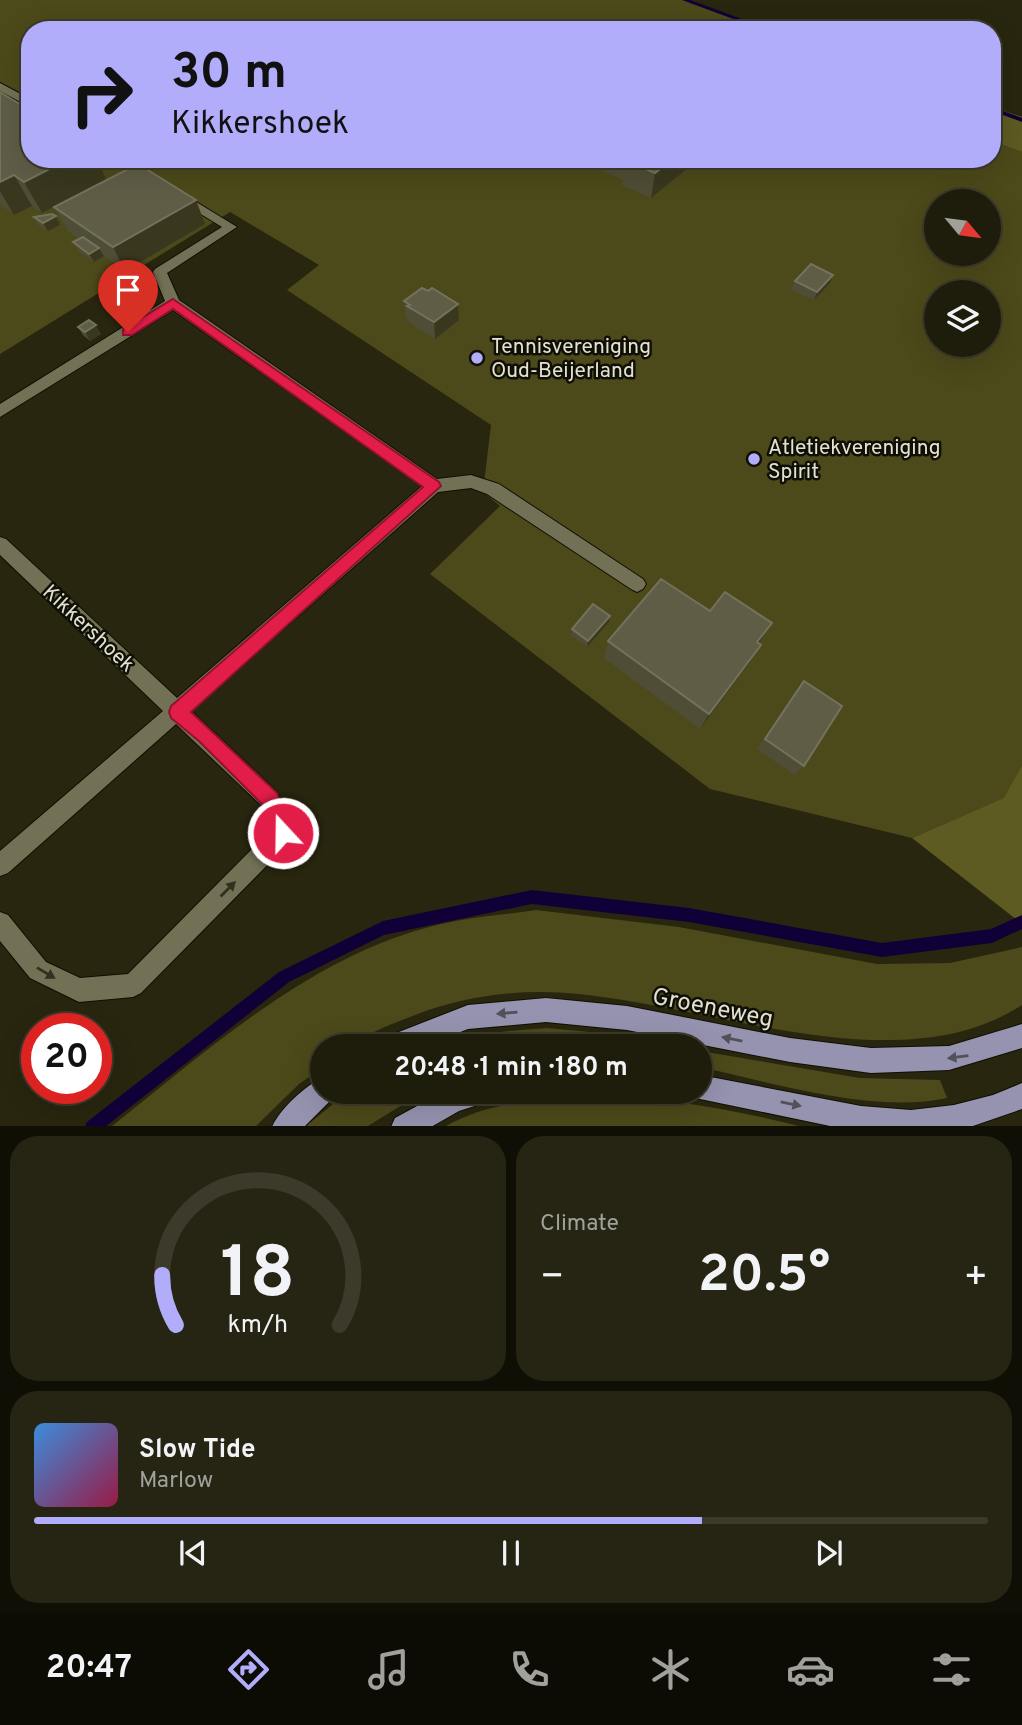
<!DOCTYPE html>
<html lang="en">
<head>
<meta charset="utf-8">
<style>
  :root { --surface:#1e1c0a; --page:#262513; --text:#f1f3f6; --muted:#a1a19c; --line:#3c3a2b; --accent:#b1adfa }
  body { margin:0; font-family:Overpass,sans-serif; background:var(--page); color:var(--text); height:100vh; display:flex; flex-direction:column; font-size:26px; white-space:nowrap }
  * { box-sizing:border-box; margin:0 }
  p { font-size:23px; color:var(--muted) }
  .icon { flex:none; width:38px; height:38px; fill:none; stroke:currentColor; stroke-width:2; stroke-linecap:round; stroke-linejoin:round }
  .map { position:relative; height:1126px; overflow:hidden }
  .details { display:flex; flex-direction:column; gap:10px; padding:10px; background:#100f06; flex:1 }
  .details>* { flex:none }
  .hud { position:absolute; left:21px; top:21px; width:980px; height:147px; border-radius:28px; box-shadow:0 7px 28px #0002,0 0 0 2px var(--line); background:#b1adfa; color:#111; overflow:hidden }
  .needle { width:46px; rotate:119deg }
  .fabs { position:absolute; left:924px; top:189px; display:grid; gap:14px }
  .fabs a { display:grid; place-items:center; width:77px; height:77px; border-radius:50%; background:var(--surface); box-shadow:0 7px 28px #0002,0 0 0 2px var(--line); font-size:35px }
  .speed { position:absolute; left:21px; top:1013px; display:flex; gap:14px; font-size:35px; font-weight:700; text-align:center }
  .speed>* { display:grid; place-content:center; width:91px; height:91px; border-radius:50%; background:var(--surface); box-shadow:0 7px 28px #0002,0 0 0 2px var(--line); line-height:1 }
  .speed .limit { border:10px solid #d22; background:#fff; color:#111 }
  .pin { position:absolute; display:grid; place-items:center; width:60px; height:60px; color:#fff; margin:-72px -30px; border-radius:50% 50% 50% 0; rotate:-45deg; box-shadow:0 0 7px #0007 }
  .pin .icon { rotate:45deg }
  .me { position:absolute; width:77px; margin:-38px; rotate:339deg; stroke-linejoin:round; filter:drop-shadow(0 0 5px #0008) }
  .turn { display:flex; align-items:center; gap:24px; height:147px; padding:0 35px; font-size:32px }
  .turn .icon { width:91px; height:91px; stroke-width:2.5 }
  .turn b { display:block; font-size:49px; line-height:60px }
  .big { font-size:52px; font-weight:700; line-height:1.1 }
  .details .widget { flex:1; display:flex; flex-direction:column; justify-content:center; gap:10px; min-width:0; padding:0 24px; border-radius:28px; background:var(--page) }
  .details .dial { align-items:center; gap:0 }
  .dial svg { height:182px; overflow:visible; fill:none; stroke:var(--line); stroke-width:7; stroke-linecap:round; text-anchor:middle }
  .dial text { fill:var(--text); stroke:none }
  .song { display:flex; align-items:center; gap:21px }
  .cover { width:84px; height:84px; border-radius:10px; background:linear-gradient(135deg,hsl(210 70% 55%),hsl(340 70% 35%)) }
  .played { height:7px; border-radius:4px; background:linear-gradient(90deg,var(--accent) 70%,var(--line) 70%) }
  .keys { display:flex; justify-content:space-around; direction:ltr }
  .heat { display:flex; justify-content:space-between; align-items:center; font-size:38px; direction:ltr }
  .details .tiles { flex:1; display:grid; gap:10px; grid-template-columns:1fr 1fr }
  .widget:last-child { grid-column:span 2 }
  .trip { position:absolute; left:310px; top:1034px; width:402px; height:70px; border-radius:35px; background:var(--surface); box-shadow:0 7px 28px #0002,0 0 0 2px var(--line); font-weight:700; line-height:70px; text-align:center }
  .dock { display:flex; height:112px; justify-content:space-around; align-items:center; background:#0c0b04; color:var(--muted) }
  .dock .icon { width:49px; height:49px }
  .dock .active { color:var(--accent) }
  .dock b { font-size:32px; color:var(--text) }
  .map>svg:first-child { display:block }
</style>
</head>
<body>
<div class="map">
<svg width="1022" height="1127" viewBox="0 0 1022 1127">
  <rect width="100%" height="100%" fill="#28260e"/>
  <!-- green -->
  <path fill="#4c491a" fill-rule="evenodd" d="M0,0H687L773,30H30V159H992V141L1022,152V765L1005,798L912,838L710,789L430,574L500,506L483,492L491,425L287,290L319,265L230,212L0,354ZM936,201H989V254H936ZM936,292H989V345H936Z
    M536,910L679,927L877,964L950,963L1022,947V1005C890,1091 685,992 539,992C497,992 454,1000 415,1015C401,1021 384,1026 371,1034C366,1037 360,1044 354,1046C345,1049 331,1046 322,1046V1068L299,1084L256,1126H112C210,1048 315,953 441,924C472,917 505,915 536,910Z
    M547,1028L612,1034L679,1046H436C471,1033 510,1031 547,1028Z
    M700,1051L860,1078L940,1080L947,1098C874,1114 774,1083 700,1067Z
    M348,1092H423L368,1126H306Z
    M621,1096C682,1101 740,1111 799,1126H446C498,1097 563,1098 621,1096Z"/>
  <!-- forest -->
  <path fill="#5d5a22" d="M992,107L1022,117V152L992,141Z
    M1022,765V924L912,838L1004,798Z"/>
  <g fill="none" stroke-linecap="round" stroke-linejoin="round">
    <!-- stream -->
    <path fill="#110038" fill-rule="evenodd" d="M682,0H690L772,30H763Z
      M992,107L1022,118V122L992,111Z
      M532,890L689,908L882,943L991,929L1022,915V929L992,943L882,957L689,922L532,904L384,935L289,982L105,1127H85L87,1122L279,972L383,921Z"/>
    <defs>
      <path id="minor" d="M0,83L30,99V107L0,91Z
        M114,159H129L156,177L146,180Z
        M180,192L237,227L167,273L179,300L437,479L471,475L499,484L643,579L646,584L643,589L637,592L631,589L487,494L471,488L438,492L191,711L277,792L294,833L291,841L141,993L133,997L79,1002L30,978L0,941V912L8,915L46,962L80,978L128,974L271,830L262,806L176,724L8,873L0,876V851L163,711L0,555V537L6,539L177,698L422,486L173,310L0,417V404L165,301L153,272L155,269L222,227L176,199L174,196Z"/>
      <path id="major" d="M546,998L627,1006L790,1038L871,1048L949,1046L1022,1024V1048L949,1070L871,1073L790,1062L627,1030L546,1022L468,1029L425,1046H383L386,1037L468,1005Z
        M700,1075L861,1106L911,1110L954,1105L993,1095L1022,1083V1109L970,1127H835L700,1099L691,1096L690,1092H700Z
        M322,1078V1092H334L331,1100L304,1127H272C280,1109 305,1086 322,1078Z
        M443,1092H494L490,1101L459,1111L431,1127H391L395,1118Z"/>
    </defs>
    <!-- minor casing -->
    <use href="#minor" stroke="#110f00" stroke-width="2"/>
    <!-- major casing -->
    <use href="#major" stroke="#110f00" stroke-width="2"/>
    <!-- minor -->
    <use href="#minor" fill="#727156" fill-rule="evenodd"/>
    <!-- major -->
    <use href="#major" fill="#9593b0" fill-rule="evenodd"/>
  </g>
  <!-- wall -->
  <path fill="#4f4d35" d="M0,92L106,179L42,213L32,206L14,215L0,204Z
    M577,159H690L688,168L651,198L622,185L623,180Z
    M54,207L205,224L125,271L104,256L94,262L78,251L73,242L79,239L68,231Z
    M56,216L60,225L48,231L39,226L34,217Z
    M833,275L830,283L814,300L791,290L795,281Z
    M428,291L459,320L435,339L409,323V319L406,318L404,301Z
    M78,327L101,334L90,341L83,335Z
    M610,616L609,622L587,647L571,635L572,629Z
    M608,641L759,644L750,662L700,729L604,658Z
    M804,681V766L794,775L757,749L795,692Z"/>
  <!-- shaded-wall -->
  <path fill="#39371e" d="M69,159H97L106,179L42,213L24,182Z
    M673,159H690L688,168L651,198L655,173Z
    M14,175L32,206L14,215L0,191V182Z
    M196,200L205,224L125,271L113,247Z
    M56,216L60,225L48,231L43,223Z
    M99,248L104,256L94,262L89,254Z
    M833,275L830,283L814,300L817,292Z
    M458,304L459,320L435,339L434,322Z
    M96,325L101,334L90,341L85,332Z
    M610,616L609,622L587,647L588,641Z
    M772,623L761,640L746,660L757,642Z
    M761,645L750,662L700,729L709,714Z"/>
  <!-- building -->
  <path fill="#5f5d46" stroke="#73725c" stroke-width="2" d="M0,92L30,110V159H69L24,182L14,175L0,182Z
    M627,159H673L655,173L626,160Z
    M138,164L196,200L113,247L54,207Z
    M52,214L56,216L43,223L34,217Z
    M83,237L99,248L89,254L73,242Z
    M811,264L833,275L817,292L795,281Z
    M422,288L428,291L432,288L458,304L434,322L407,306L410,305L404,301Z
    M89,320L96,325L85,332L78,327Z
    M661,579L710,611L725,592L772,623L757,642L761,645L709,714L608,641Z
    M593,604L610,616L588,641L572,629Z
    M804,681L842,706L804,766L765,739Z"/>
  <!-- one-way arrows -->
  <defs><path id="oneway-solid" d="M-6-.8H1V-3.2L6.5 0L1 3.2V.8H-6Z" transform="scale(1.75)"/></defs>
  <g fill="#323121">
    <use href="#oneway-solid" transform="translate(228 889) rotate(-45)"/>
    <use href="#oneway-solid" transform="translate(46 973) rotate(31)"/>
  </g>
  <g fill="#52515a">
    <use href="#oneway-solid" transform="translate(507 1013) rotate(175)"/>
    <use href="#oneway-solid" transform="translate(732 1039) rotate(-169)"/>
    <use href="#oneway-solid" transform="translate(958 1057) rotate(173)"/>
    <use href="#oneway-solid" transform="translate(791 1104) rotate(12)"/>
  </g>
  <!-- route -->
  <path fill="#e11d48" stroke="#92132f" stroke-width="2" d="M173,299L439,482L441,486L191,712L277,793L293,833L290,840L283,843L276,840L263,805L199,741L171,718L169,712L171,706L423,487L173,309L132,335H123V329Z"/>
  <!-- markers -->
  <g fill="#b1adfa" stroke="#0f0f05" stroke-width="2.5">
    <circle cx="477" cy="358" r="7"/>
    <circle cx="754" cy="459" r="7"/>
  </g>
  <g text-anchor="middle" stroke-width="5" stroke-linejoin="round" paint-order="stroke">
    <!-- poi labels -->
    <g font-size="21" fill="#e2e1d2" stroke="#0f0f05" text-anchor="start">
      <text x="491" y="353">Tennisvereniging<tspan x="491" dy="24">Oud-Beijerland</tspan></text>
      <text x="768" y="454">Atletiekvereniging<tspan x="768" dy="24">Spirit</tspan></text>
    </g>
    <!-- street labels -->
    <g font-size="21" fill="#e2e1d2" stroke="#0f0f05">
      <text transform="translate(89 628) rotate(43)" y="7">Kikkershoek</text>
    </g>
    <!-- near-street labels -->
    <g font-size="24" fill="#e2e1d2" stroke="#0f0f05">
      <text transform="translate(713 1007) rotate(11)" y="8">Groeneweg</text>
    </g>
  </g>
</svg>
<div class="fabs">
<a><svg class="needle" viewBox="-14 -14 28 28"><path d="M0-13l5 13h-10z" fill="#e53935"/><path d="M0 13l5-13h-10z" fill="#a1a19c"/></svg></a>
<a><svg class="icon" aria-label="layers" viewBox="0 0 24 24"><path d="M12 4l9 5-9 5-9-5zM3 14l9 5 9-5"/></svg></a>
</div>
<div class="speed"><div class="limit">20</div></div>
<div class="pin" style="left:128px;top:332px;background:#d93025"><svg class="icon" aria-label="arrive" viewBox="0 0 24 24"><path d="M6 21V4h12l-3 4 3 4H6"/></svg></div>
<svg class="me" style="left:283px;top:833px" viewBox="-20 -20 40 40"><circle r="17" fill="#e11d48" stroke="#fff" stroke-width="3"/><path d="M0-11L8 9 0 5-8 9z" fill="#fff"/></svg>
<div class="trip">20:48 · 1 min · 180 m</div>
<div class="hud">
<div class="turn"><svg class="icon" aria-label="right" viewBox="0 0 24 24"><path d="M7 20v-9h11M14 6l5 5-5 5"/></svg><div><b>30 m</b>Kikkershoek</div></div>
</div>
</div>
<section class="details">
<div class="tiles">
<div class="widget dial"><svg viewBox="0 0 100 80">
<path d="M14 69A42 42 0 1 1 86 69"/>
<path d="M14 69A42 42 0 0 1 8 47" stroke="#b1adfa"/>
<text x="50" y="56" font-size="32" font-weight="700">18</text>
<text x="50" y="72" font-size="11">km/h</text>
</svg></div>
<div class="widget"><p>Climate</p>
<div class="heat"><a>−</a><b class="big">20.5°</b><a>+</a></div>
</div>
<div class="widget">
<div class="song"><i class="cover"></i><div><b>Slow Tide</b><p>Marlow</p></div></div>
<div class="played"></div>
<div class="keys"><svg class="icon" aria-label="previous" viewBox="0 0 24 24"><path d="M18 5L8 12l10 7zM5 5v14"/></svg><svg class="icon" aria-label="pause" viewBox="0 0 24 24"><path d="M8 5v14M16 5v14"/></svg><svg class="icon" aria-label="next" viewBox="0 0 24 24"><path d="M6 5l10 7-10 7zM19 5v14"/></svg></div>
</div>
</div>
</section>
<nav class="dock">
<b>20:47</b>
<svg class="icon active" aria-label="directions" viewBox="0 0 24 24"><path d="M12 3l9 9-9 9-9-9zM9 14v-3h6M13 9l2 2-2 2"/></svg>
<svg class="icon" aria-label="music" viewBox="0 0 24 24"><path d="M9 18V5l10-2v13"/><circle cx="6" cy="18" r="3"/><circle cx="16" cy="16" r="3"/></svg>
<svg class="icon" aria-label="phone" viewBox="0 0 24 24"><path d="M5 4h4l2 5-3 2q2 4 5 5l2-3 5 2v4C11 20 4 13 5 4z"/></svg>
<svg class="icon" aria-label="climate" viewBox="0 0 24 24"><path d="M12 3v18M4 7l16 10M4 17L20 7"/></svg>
<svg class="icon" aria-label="car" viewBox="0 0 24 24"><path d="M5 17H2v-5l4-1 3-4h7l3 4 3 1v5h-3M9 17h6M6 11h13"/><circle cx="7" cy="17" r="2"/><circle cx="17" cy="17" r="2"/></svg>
<svg class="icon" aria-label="filters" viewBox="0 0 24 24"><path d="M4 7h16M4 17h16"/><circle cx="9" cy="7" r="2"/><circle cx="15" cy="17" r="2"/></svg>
</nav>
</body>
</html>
